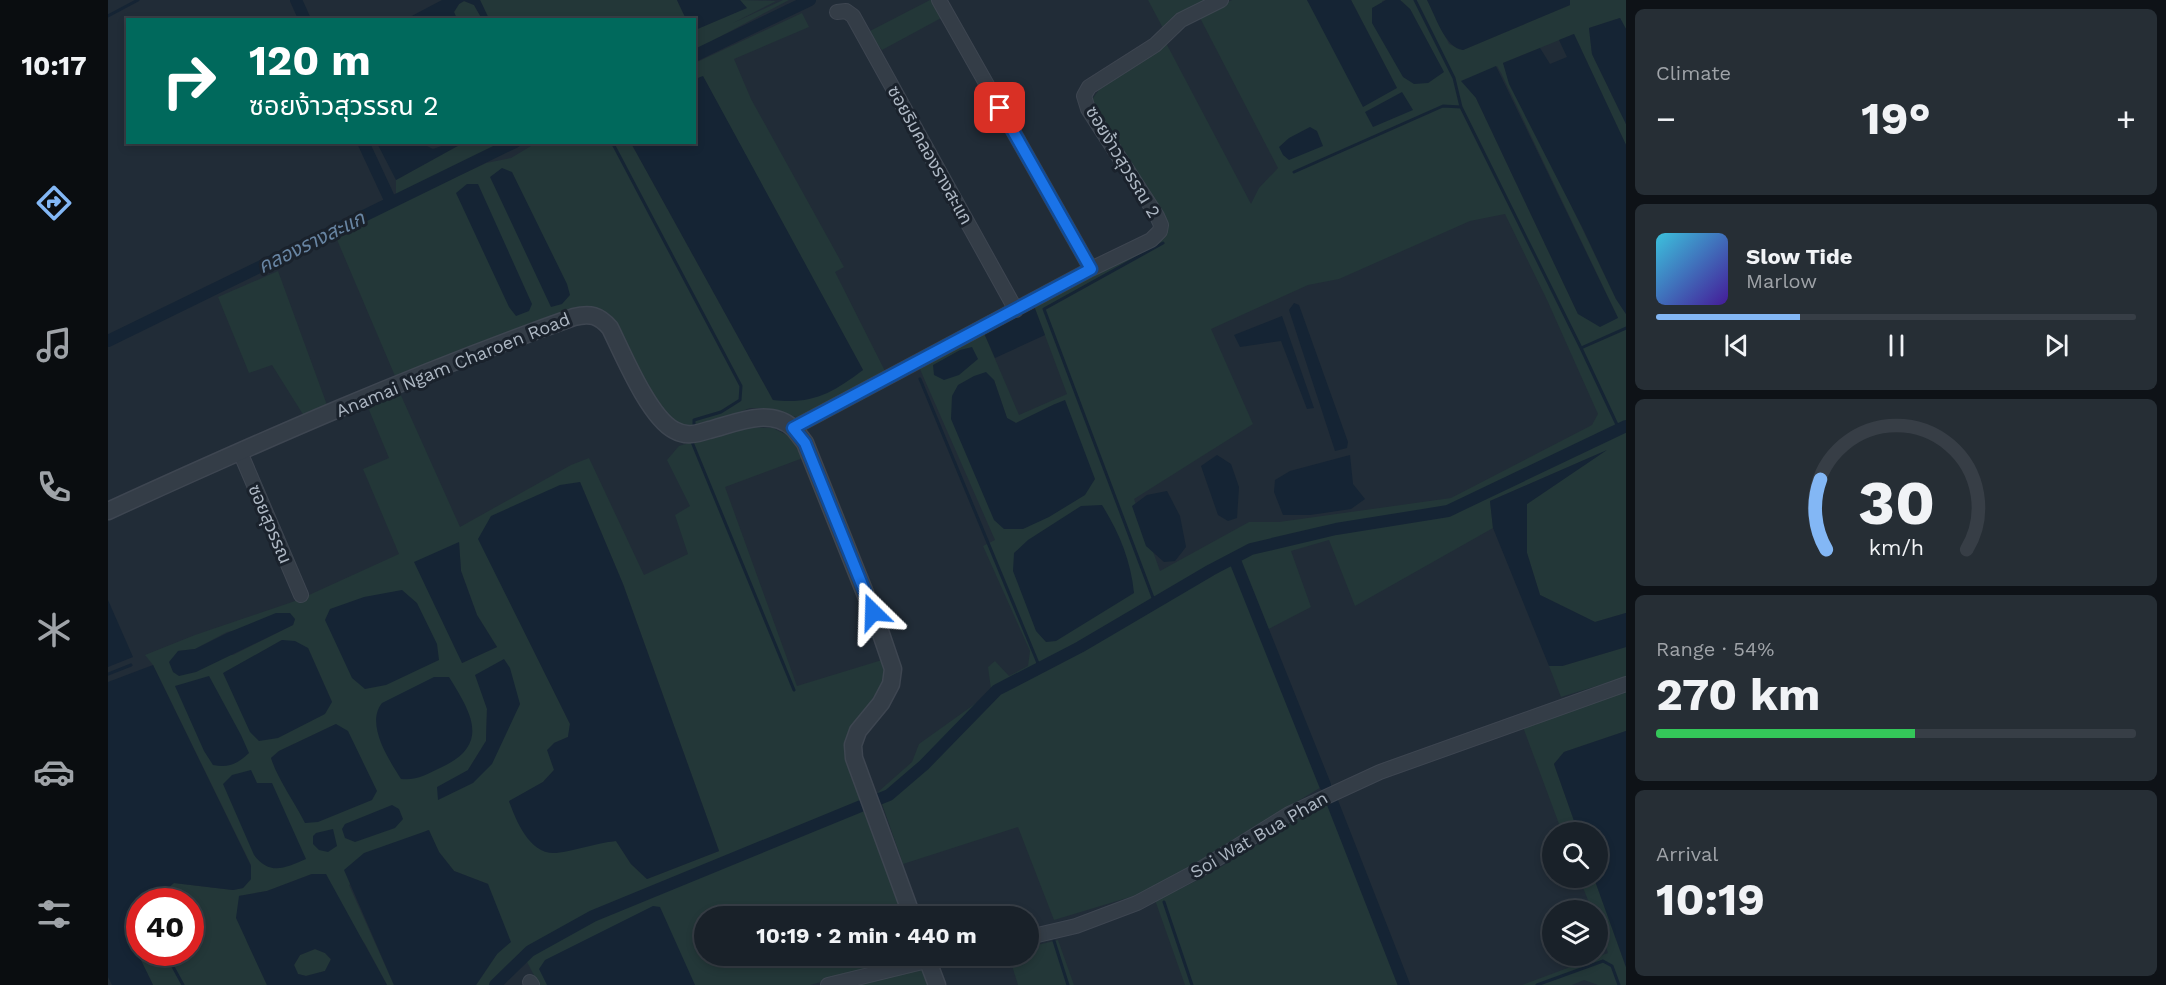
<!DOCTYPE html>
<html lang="en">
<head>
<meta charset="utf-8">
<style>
  :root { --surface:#192129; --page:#262e35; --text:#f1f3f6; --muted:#9fa3a8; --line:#373e46; --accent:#83b7f5 }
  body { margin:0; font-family:"Work Sans","Noto Sans Thai",sans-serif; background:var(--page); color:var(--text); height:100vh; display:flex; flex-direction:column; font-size:22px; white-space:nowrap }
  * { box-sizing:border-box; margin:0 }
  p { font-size:20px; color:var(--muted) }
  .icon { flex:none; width:33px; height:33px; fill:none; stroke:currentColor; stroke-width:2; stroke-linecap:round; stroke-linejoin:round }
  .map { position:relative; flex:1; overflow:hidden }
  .drawer { display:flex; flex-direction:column; gap:9px; padding:9px; background:#0e1217; width:540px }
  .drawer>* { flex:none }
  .hud { position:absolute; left:18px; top:18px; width:570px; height:126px; border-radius:0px; box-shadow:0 3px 9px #0003,0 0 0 2px var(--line); background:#00695c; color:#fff; overflow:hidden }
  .controls { position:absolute; left:1434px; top:822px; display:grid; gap:12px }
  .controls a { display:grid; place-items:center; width:66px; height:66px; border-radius:50%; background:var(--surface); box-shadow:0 3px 9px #0003,0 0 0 2px var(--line); font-size:30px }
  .speed { position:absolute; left:18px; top:888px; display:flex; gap:12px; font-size:30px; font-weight:700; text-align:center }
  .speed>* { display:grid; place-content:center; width:78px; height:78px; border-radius:50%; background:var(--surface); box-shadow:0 3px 9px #0003,0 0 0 2px var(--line); line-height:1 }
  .speed .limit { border:9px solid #d22; background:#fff; color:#111 }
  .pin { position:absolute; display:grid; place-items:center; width:51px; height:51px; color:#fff; margin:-26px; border-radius:12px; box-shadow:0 3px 9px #0006 }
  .me { position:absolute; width:66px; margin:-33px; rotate:338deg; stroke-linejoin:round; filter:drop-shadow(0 0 4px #0008) }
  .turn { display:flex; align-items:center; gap:21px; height:126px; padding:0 24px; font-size:27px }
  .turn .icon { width:78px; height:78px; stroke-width:2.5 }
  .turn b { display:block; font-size:42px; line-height:51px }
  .big { font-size:45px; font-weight:700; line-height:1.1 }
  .drawer .tile { flex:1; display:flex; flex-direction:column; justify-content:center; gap:9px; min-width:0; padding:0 21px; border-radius:9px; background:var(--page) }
  .drawer .dial { align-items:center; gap:0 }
  .dial svg { height:156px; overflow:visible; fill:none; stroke:var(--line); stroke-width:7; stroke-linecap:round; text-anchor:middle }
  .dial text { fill:var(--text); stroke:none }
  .song { display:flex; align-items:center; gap:18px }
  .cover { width:72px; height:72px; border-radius:9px; background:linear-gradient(135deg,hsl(190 70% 55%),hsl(260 70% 35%)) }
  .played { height:6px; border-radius:3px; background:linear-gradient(90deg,var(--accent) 30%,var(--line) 30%) }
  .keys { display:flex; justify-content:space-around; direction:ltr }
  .heat { display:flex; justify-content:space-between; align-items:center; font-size:33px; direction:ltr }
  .charge { height:9px; border-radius:4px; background:linear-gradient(90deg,#34c759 54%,var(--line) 0) }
  .trip { position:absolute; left:586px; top:906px; width:345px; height:60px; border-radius:30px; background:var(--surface); box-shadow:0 3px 9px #0003,0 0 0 2px var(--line); font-weight:700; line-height:60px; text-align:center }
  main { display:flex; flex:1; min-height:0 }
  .tab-bar { display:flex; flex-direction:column; width:108px; justify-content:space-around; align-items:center; background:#0a0d10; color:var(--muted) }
  .tab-bar .icon { width:42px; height:42px }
  .tab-bar .selected { color:var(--accent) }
  .tab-bar b { font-size:27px; color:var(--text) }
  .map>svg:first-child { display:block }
</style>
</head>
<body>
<main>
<nav class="tab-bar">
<b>10:17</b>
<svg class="icon selected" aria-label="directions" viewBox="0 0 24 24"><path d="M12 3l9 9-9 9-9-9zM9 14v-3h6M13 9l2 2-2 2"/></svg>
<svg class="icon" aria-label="music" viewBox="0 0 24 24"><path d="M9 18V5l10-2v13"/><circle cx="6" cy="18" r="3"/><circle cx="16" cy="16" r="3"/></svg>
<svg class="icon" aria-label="phone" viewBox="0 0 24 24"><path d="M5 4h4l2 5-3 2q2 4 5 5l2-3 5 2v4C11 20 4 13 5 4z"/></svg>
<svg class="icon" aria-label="climate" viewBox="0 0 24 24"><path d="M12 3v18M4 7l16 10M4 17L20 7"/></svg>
<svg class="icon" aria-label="car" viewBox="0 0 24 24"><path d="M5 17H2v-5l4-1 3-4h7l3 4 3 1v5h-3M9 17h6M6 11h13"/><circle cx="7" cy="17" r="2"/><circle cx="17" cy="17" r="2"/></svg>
<svg class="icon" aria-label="filters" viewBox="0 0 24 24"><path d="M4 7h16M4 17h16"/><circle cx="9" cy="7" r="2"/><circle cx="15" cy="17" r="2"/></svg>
</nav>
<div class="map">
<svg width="1518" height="985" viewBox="0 0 1518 985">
  <rect width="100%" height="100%" fill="#212c37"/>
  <!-- green -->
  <path fill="#233738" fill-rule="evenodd" d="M372,0H569L578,19H381Z
    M632,0L668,1L625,23L675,0H681L587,50V30L638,8Z
    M822,0H826L835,17L774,50L760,32Z
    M1040,0H1106L1056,30Z
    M1124,0H1199L1209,15L1289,88L1243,0H1278L1274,1L1320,83L1335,71L1302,9L1292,0H1319L1341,44L1355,50L1462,5V0H1518V29L1512,18L1481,28L1484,54L1518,124V145L1466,34L1395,63L1508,299L1518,314V613L1487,622L1432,595L1419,553V504L1495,452L1382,501L1385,528L1247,606L1221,540L1183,551L1203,607L1153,633L1215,786L1108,850L1077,871L1029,895L946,920L910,827L795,864L770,792L804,762L811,744L871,701L883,689L880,667L887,661L901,676L920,666L922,651L875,546L887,540L811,367L876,333L911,415L959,394L926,306L1057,236V221L983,101L995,84L1058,43L1143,204L1151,188L1170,168L1091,16ZM1389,66L1393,73L1510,318L1470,314L1368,98ZM1397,214L1440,302L1490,414L1484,425L1343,498L1171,522H1141L1052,571L1026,499L1145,424L1103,329L1200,285L1231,279L1362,221ZM886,380L899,418L908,423L947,404L886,520Z
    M356,1L366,5L374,19H349L346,12L351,4Z
    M694,13L701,27L626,59L643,99L736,267L727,272L777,371L692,418L656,408H642L602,423L576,427L558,416L532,378L528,361L501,314L474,306L375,341L287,376L227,235L306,191L309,195L378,163L403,158L428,143H523L665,400L755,370L595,77L587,79V63Z
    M355,143H397L292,194H288V180Z
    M170,271L219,405L196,416L164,365L141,373L110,297Z
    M291,391L352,527L463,465L481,458L536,575L580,554L567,515L582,506L559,460L571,446L633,427L665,428L682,437L695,458L617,487L689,686L774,660L779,675L770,691L750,720L737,746L798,916H597V956H805L795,960L702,985H431L418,960L410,966L401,967L382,985H368L389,954L380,884L346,871L331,852L320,830L241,885L286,985H279L257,944L204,874L159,891L131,896L139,942L159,985H45L27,948L23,933L31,918L32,952H82V902L44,901L66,883L125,890L135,888L143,879V865L45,665L37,655L87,635L190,600L291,554L255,469L281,458L259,405ZM472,482L515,584L611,851L539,879L523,864L508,841L489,843L446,853L401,802L435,782L446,770V743L460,737L462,724L371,539ZM351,542L353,571L369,615L389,647L354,663ZM187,619L185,625L125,655L70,651L87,649L119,632ZM174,640L200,648L224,702L116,673ZM368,675L412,704L365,783L360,770L378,741L379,708ZM228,724L198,823L163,758L171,751Z
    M1518,647V677L1453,697L1441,666H1454Z
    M1518,689V731L1456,752L1446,764L1470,832H1454L1415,727Z
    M1226,799L1231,805L1299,985H1077L1047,900C1105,877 1157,839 1210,805Z
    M1471,878H1486L1518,967V985H1490L1476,980L1464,985H1414L1500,953L1490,925V910H1484Z
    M950,940L966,985H910L901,956H921V947Z
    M207,949L217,953L223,960L217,971L198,976L190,974L186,965L192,955Z
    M816,966L823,985H746Z"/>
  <!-- water -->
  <path fill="#152434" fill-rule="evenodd" d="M334,0H372L381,19H374L366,5L356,1L351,4L346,12L349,19H298Z
    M569,0H632L639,8L587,30L586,20L578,19Z
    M1199,0H1243L1289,88L1255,107Z
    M1278,0H1292L1302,9L1336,72L1320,83L1306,84L1295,77L1264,23V8Z
    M1319,0H1462V5L1355,50C1337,48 1327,15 1319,0Z
    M1512,18L1518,29V124L1484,54L1481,28Z
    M1466,34L1518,145V314L1508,299L1476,231L1401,84L1395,63L1432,48L1442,64L1459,57L1451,40Z
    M1388,66L1510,318L1492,327L1470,314L1368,98L1353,81Z
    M595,76L755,370C725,393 703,405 665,400L523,143L586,142L587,79Z
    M1294,92L1305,110L1265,127L1257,112Z
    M1202,127L1209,131L1215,146L1181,160L1175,155L1171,147L1181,138Z
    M269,143H318L319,146L325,149L342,143H355L288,180Z
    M394,168L404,172L459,284L462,295L454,304L443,307L382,177Z
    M359,184H370L424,304L421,311L408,316L401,307L348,193Z
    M1186,303L1191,305L1240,442L1239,448L1227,451L1181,310Z
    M926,306L937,335L887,358L876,333Z
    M1174,316L1206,408L1199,409L1173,341L1132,347L1126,335Z
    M864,347L870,359L851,375L836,380L826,375L825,365L852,350Z
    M878,372L886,380L899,418L908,423L947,404L957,400L987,479L977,495L941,517L915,529H896L886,520L843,419L844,396L850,385L866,376Z
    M1499,450L1419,504V553L1432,595L1487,622L1518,613V647L1454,666H1441L1385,528L1382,501Z
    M1109,455L1123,464L1131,487L1129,518L1120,521L1110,515L1093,466Z
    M1242,455L1245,484L1257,499L1243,509L1202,515H1175L1166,492L1167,480L1182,471Z
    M472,482L515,584L611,851L539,879L523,864L508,841C487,843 468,851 448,853C422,855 408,821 401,801L435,782L446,770L439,750L446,743L460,737L462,724L370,539L383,516L452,485Z
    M1059,491L1072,516L1078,547L1067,561L1056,562L1038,546L1024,506L1039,495Z
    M994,505C1011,532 1023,561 1026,593L948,641L938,642L928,631L905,571L906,553L920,540L973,506Z
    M351,542L353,571L369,615L389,647L354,663L306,562Z
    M294,590L309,603L329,644L331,660L278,685L257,689L244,678L217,620L222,609L256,597Z
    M0,600L25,657L0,667Z
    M168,613H182L187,619L185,625L88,672L71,676L65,672L61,662L70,651L87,649L119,633Z
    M174,640L187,641L200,648L224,702L217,714L170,738L151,741L142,732L115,673Z
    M396,659L402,668L412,704L384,764L365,783L330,800L329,787L360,770L378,741L379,709L367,675Z
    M45,665L143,866V879L135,888L125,890L66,883L44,901L32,902L31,918L23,933L27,948L45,985H4L0,977V682Z
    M101,676L133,735L141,753C129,764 121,768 105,765L96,751L67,686Z
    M326,677H341C364,714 383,745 332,768C319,774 308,781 293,779C281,760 257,724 274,703Z
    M228,724L240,731L269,791L264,800L210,822L197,823C187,803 169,778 163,758L171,751Z
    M1518,731V967L1486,878H1490V832H1470L1446,764L1456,752Z
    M143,770L149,783H164L198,859C177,868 162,876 146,855L115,784L124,775Z
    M284,805L291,809L295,819L287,828L247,842L237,838L234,829L237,824Z
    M225,829L229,846L220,852L211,850L205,844V836L208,833Z
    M321,830L331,852L346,871L380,884L403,942L389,954L368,985H286L236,870L256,853Z
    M204,874H218L279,985H159L128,918L131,896L159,891ZM207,949L217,953L223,959L217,971L198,976L190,974L186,965L192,955Z
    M545,906L552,907L587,985H439L431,969L437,960Z"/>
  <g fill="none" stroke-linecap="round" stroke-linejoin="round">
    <!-- stream -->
    <path stroke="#152434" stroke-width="3" d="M1307,0L1346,78L1353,107
      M0,16L30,0
      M504,142L633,386L632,400L613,412L586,420V425
      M1186,172L1335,106L1353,107L1473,348L1511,429
      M1473,348L1518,328
      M812,379L932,668
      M584,442L686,690
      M1047,603L936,309L1055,243
      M0,674L23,665
      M1056,902L1084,985
      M946,941L960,985
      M57,952L75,985
      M1429,985L1495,961L1504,966L1511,985"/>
    <!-- canal -->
    <path stroke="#152434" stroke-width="12" d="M188,0L197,20
      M586,56L702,0
      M255,142L283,202
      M0,341L407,142
      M1126,558L1217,785
      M771,799L781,795L816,765L889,690L972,647L1103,570L1143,549L1228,529L1340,511L1518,426
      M1225,804L1296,985
      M387,985L422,951L485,916L753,806"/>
    <defs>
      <path id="minor" d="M831,0L983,269
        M729,12L738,11L745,16L908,310
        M685,428L983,269L1043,240L1052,231L1053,225L1049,216L980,109L976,96L981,87L1047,45L1073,20L1113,0
        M132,452L193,595
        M921,937L968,926L1029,903L1091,870L1181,814L1272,772L1518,684
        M422,982L424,985
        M720,985L839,956"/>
      <path id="tertiary" d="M0,511C153,441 307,373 466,317C482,313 491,315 502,328C515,354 541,417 566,430C578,437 588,434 601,430C628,423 661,407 685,428C689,432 693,438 697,443L771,628L785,669L783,684L773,703L750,731L745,745L746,758L804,916
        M818,956L829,985"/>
    </defs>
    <!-- minor casing -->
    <use href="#minor" stroke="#3e4651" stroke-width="16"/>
    <!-- tertiary casing -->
    <use href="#tertiary" stroke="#3e4651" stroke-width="19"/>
    <!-- minor -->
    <use href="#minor" stroke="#343d47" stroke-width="14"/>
    <!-- tertiary -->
    <use href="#tertiary" stroke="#343d47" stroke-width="16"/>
  </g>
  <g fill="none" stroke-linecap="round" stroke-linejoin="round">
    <defs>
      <path id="route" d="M765,612L697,443L685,428L983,269L892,108"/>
    </defs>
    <!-- route casing -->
    <use href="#route" stroke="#114b97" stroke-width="15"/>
    <!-- route -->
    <use href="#route" stroke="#1a73e8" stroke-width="10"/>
  </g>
  <g text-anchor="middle" stroke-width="6" stroke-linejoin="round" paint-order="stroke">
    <!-- street labels -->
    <g font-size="18" fill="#aeb8c4" stroke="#1a222c">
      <text transform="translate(822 155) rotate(61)" y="6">ซอยริมคลองรางสะแก</text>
      <text transform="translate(1015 162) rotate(59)" y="6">ซอยง้าวสุวรรณ 2</text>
      <text transform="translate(345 365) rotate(-22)" y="6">Anamai Ngam Charoen Road</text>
      <text transform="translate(162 524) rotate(67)" y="6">ซอยสุวรรณ</text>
      <text transform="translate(1151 835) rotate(-30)" y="6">Soi Wat Bua Phan</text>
    </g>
    <!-- water labels -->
    <g font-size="20" font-style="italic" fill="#6885a3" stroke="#1a222c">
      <text transform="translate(203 242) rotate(-26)" y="7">คลองรางสะแก</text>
    </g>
  </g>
</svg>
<div class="controls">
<a><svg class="icon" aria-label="search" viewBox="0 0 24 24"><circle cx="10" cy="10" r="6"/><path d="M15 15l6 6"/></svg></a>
<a><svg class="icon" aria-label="layers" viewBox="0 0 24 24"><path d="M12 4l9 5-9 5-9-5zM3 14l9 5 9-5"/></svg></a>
</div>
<div class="speed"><div class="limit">40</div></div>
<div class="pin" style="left:892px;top:108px;background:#d93025"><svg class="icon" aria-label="arrive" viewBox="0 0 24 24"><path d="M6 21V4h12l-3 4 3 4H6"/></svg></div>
<svg class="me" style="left:765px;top:612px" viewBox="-20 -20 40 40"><path d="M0-17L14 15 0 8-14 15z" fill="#1a73e8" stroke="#fff" stroke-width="4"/></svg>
<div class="trip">10:19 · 2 min · 440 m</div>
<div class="hud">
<div class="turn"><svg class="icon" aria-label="right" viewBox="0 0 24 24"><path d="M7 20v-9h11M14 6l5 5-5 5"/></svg><div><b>120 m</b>ซอยง้าวสุวรรณ 2</div></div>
</div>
</div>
<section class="drawer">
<div class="tile"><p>Climate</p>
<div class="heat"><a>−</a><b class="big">19°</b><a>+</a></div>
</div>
<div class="tile">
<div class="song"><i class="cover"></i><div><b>Slow Tide</b><p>Marlow</p></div></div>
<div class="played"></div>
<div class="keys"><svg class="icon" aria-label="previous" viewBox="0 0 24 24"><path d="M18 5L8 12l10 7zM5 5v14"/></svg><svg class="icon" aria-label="pause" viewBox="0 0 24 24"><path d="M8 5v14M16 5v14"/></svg><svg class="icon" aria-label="next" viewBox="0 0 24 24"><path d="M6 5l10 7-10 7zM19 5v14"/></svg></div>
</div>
<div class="tile dial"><svg viewBox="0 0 100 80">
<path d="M14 69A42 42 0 1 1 86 69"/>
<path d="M14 69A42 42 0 0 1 11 33" stroke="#83b7f5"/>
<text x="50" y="56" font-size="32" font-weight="700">30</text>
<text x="50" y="72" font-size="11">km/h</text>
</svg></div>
<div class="tile"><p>Range · 54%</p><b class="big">270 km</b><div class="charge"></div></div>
<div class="tile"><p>Arrival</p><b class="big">10:19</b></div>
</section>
</main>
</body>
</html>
